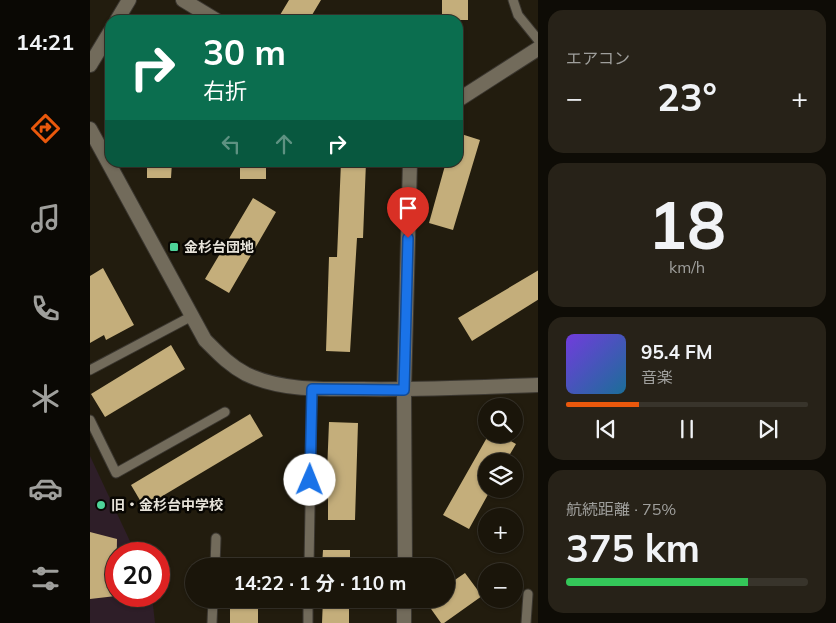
<!DOCTYPE html>
<html lang="ja">
<head>
<meta charset="utf-8">
<style>
  :root { --surface:#1a150a; --page:#272218; --text:#f1f3f6; --muted:#9f9f9c; --line:#38342b; --accent:#ea580c }
  body { margin:0; font-family:Mulish,"Noto Sans JP",sans-serif; background:var(--page); color:var(--text); height:100vh; display:flex; flex-direction:column; font-size:19px; white-space:nowrap }
  * { box-sizing:border-box; margin:0 }
  p { font-size:16px; color:var(--muted) }
  .icon { flex:none; width:28px; height:28px; fill:none; stroke:currentColor; stroke-width:2; stroke-linecap:round; stroke-linejoin:round }
  .map { position:relative; flex:1; overflow:hidden }
  .side { display:flex; flex-direction:column; gap:10px; padding:10px; background:#0e0c06; width:298px }
  .side>* { flex:none }
  .banner { position:absolute; left:15px; top:15px; width:358px; height:152px; border-radius:15px; box-shadow:0 1px 4px #0004,0 0 0 1px var(--line); background:#0b6e4f; color:#fff; overflow:hidden }
  .controls { position:absolute; left:388px; top:398px; display:grid; gap:10px }
  .controls a { display:grid; place-items:center; width:45px; height:45px; border-radius:50%; background:var(--surface); box-shadow:0 1px 4px #0004,0 0 0 1px var(--line); font-size:25px }
  .speed { position:absolute; left:15px; top:542px; display:flex; gap:10px; font-size:25px; font-weight:700; text-align:center }
  .speed>* { display:grid; place-content:center; width:65px; height:65px; border-radius:50%; background:var(--surface); box-shadow:0 1px 4px #0004,0 0 0 1px var(--line); line-height:1 }
  .speed .limit { border:8px solid #d22; background:#fff; color:#111 }
  .pin { position:absolute; display:grid; place-items:center; width:42px; height:42px; color:#fff; margin:-51px -21px; border-radius:50% 50% 50% 0; rotate:-45deg; box-shadow:0 0 5px #0007 }
  .pin .icon { rotate:45deg }
  .me { position:absolute; width:55px; margin:-28px; rotate:1deg; stroke-linejoin:round; filter:drop-shadow(0 0 4px #0008) }
  .turn { display:flex; align-items:center; gap:18px; height:105px; padding:0 15px; font-size:22px }
  .turn .icon { width:65px; height:65px; stroke-width:2.5 }
  .turn b { display:block; font-size:35px; line-height:42px }
  .lanes { display:flex; align-items:center; height:48px; padding:0 15px; background:#0003; justify-content:center; gap:25px; direction:ltr }
  .lanes .off { opacity:.35 }
  .big { font-size:38px; font-weight:700; line-height:1.1 }
  .side .tile { flex:1; display:flex; flex-direction:column; justify-content:center; gap:8px; min-width:0; padding:0 18px; border-radius:15px; background:var(--page) }
  .side .dial { align-items:center; gap:0 }
  .dial b { font-size:65px; line-height:1 }
  .song { display:flex; align-items:center; gap:15px }
  .cover { width:60px; height:60px; border-radius:8px; background:linear-gradient(135deg,hsl(260 70% 55%),hsl(200 70% 35%)) }
  .played { height:5px; border-radius:2px; background:linear-gradient(90deg,var(--accent) 30%,var(--line) 30%) }
  .keys { display:flex; justify-content:space-around; direction:ltr }
  .heat { display:flex; justify-content:space-between; align-items:center; font-size:28px; direction:ltr }
  .charge { height:8px; border-radius:4px; background:linear-gradient(90deg,#34c759 75%,var(--line) 0) }
  .trip { position:absolute; left:95px; top:558px; width:270px; height:50px; border-radius:25px; background:var(--surface); box-shadow:0 1px 4px #0004,0 0 0 1px var(--line); font-weight:700; line-height:50px; text-align:center }
  main { display:flex; flex:1; min-height:0 }
  .tabs { display:flex; flex-direction:column; width:90px; justify-content:space-around; align-items:center; background:#0a0804; color:var(--muted) }
  .tabs .icon { width:35px; height:35px }
  .tabs .on { color:var(--accent) }
  .tabs b { font-size:22px; color:var(--text) }
  .map>svg:first-child { display:block }
</style>
</head>
<body>
<main>
<nav class="tabs">
<b>14:21</b>
<svg class="icon on" aria-label="directions" viewBox="0 0 24 24"><path d="M12 3l9 9-9 9-9-9zM9 14v-3h6M13 9l2 2-2 2"/></svg>
<svg class="icon" aria-label="music" viewBox="0 0 24 24"><path d="M9 18V5l10-2v13"/><circle cx="6" cy="18" r="3"/><circle cx="16" cy="16" r="3"/></svg>
<svg class="icon" aria-label="phone" viewBox="0 0 24 24"><path d="M5 4h4l2 5-3 2q2 4 5 5l2-3 5 2v4C11 20 4 13 5 4z"/></svg>
<svg class="icon" aria-label="climate" viewBox="0 0 24 24"><path d="M12 3v18M4 7l16 10M4 17L20 7"/></svg>
<svg class="icon" aria-label="car" viewBox="0 0 24 24"><path d="M5 17H2v-5l4-1 3-4h7l3 4 3 1v5h-3M9 17h6M6 11h13"/><circle cx="7" cy="17" r="2"/><circle cx="17" cy="17" r="2"/></svg>
<svg class="icon" aria-label="filters" viewBox="0 0 24 24"><path d="M4 7h16M4 17h16"/><circle cx="9" cy="7" r="2"/><circle cx="15" cy="17" r="2"/></svg>
</nav>
<div class="map">
<svg width="449" height="623" viewBox="0 0 449 623">
  <rect width="100%" height="100%" fill="#221c0e"/>
  <!-- education -->
  <path fill="#2e1e28" d="M0,456L46,554H26V596H62L65,623H0Z"/>
  <!-- building -->
  <path fill="#c4ae7b" d="M199,0H231L219,20H187Z
    M352,0H378V20H352Z
    M368,133L390,140L363,230L339,223L356,162H368Z
    M57,162H82L81,178H57Z
    M150,162H176V179H150Z
    M251,162H276L273,238H267L260,352L236,351L239,257H247Z
    M163,198L186,212L139,293L115,279Z
    M13,268L44,325L16,340L14,335L0,343V276Z
    M449,270V299L382,341L368,318Z
    M81,345L95,369L15,417L1,394Z
    M160,414L173,436L54,507L41,485Z
    M239,422L268,423L265,520H238V498H236Z
    M399,434H408L426,444L416,461H396V489H401L379,529L353,515Z
    M0,532L27,539L26,596L0,599Z
    M233,550H260V566H232Z
    M375,573L392,596L354,623H351L334,599H356V586Z
    M140,599H168V623H140Z
    M233,599H259V623H232Z"/>
  <g fill="none" stroke-linecap="round" stroke-linejoin="round">
    <defs>
      <path id="service" d="M423,0L428,15L449,41
        M0,370L102,316
        M0,420L26,473L135,412
        M125,566L126,538
        M219,566L222,389
        M122,623L123,599
        M218,623V599
        M436,623L438,594"/>
      <path id="minor" d="M93,0L126,20
        M368,100L449,48
        M315,566L314,390L320,162
        M314,623V599"/>
      <path id="tertiary" d="M27,20L39,0
        M0,65L20,32
        M0,129L115,340C128,353 139,365 156,374C191,391 234,389 272,389C331,390 390,387 449,385"/>
    </defs>
    <!-- service casing -->
    <use href="#service" stroke="#3b3730" stroke-width="11"/>
    <!-- minor casing -->
    <use href="#minor" stroke="#3b3730" stroke-width="16"/>
    <!-- tertiary casing -->
    <use href="#tertiary" stroke="#3b3730" stroke-width="16"/>
    <!-- service -->
    <use href="#service" stroke="#726b5b" stroke-width="9"/>
    <!-- minor -->
    <use href="#minor" stroke="#726b5b" stroke-width="14"/>
    <!-- tertiary -->
    <use href="#tertiary" stroke="#726b5b" stroke-width="14"/>
  </g>
  <g fill="none" stroke-linecap="round" stroke-linejoin="round">
    <defs>
      <path id="route" d="M220,480L222,389L314,390L318,238"/>
    </defs>
    <!-- route casing -->
    <use href="#route" stroke="#114b97" stroke-width="12"/>
    <!-- route -->
    <use href="#route" stroke="#1a73e8" stroke-width="9"/>
  </g>
  <!-- markers -->
  <g fill="#4ed399" stroke="#090703" stroke-width="2">
    <rect x="79" y="242" width="10" height="10" rx="2.5"/>
    <circle cx="11" cy="505" r="5"/>
  </g>
  <g text-anchor="middle" stroke-width="5" stroke-linejoin="round" paint-order="stroke">
    <!-- poi labels -->
    <g font-size="14" font-weight="bold" fill="#e7e3da" stroke="#090703" text-anchor="start">
      <text x="94" y="252">金杉台団地</text>
      <text x="21" y="510">旧・金杉台中学校</text>
    </g>
  </g>
</svg>
<div class="controls">
<a><svg class="icon" aria-label="search" viewBox="0 0 24 24"><circle cx="10" cy="10" r="6"/><path d="M15 15l6 6"/></svg></a>
<a><svg class="icon" aria-label="layers" viewBox="0 0 24 24"><path d="M12 4l9 5-9 5-9-5zM3 14l9 5 9-5"/></svg></a>
<a>+</a>
<a>−</a>
</div>
<div class="speed"><div class="limit">20</div></div>
<div class="pin" style="left:318px;top:238px;background:#d93025"><svg class="icon" aria-label="arrive" viewBox="0 0 24 24"><path d="M6 21V4h12l-3 4 3 4H6"/></svg></div>
<svg class="me" style="left:220px;top:480px" viewBox="-20 -20 40 40"><circle r="19" fill="#fff"/><path d="M0-13L10 11 0 6-10 11z" fill="#1a73e8"/></svg>
<div class="trip">14:22 · 1 分 · 110 m</div>
<div class="banner">
<div class="turn"><svg class="icon" aria-label="right" viewBox="0 0 24 24"><path d="M7 20v-9h11M14 6l5 5-5 5"/></svg><div><b>30 m</b>右折</div></div>
<div class="lanes"><svg class="icon off" aria-label="left" viewBox="0 0 24 24"><path d="M17 20v-9H6M10 6l-5 5 5 5"/></svg><svg class="icon off" aria-label="ahead" viewBox="0 0 24 24"><path d="M12 20V5M6 11l6-6 6 6"/></svg><svg class="icon" aria-label="right" viewBox="0 0 24 24"><path d="M7 20v-9h11M14 6l5 5-5 5"/></svg></div>
</div>
</div>
<section class="side">
<div class="tile"><p>エアコン</p>
<div class="heat"><a>−</a><b class="big">23°</b><a>+</a></div>
</div>
<div class="tile dial"><b>18</b><p>km/h</p></div>
<div class="tile">
<div class="song"><i class="cover"></i><div><b>95.4 FM</b><p>音楽</p></div></div>
<div class="played"></div>
<div class="keys"><svg class="icon" aria-label="previous" viewBox="0 0 24 24"><path d="M18 5L8 12l10 7zM5 5v14"/></svg><svg class="icon" aria-label="pause" viewBox="0 0 24 24"><path d="M8 5v14M16 5v14"/></svg><svg class="icon" aria-label="next" viewBox="0 0 24 24"><path d="M6 5l10 7-10 7zM19 5v14"/></svg></div>
</div>
<div class="tile"><p>航続距離 · 75%</p><b class="big">375 km</b><div class="charge"></div></div>
</section>
</main>
</body>
</html>
